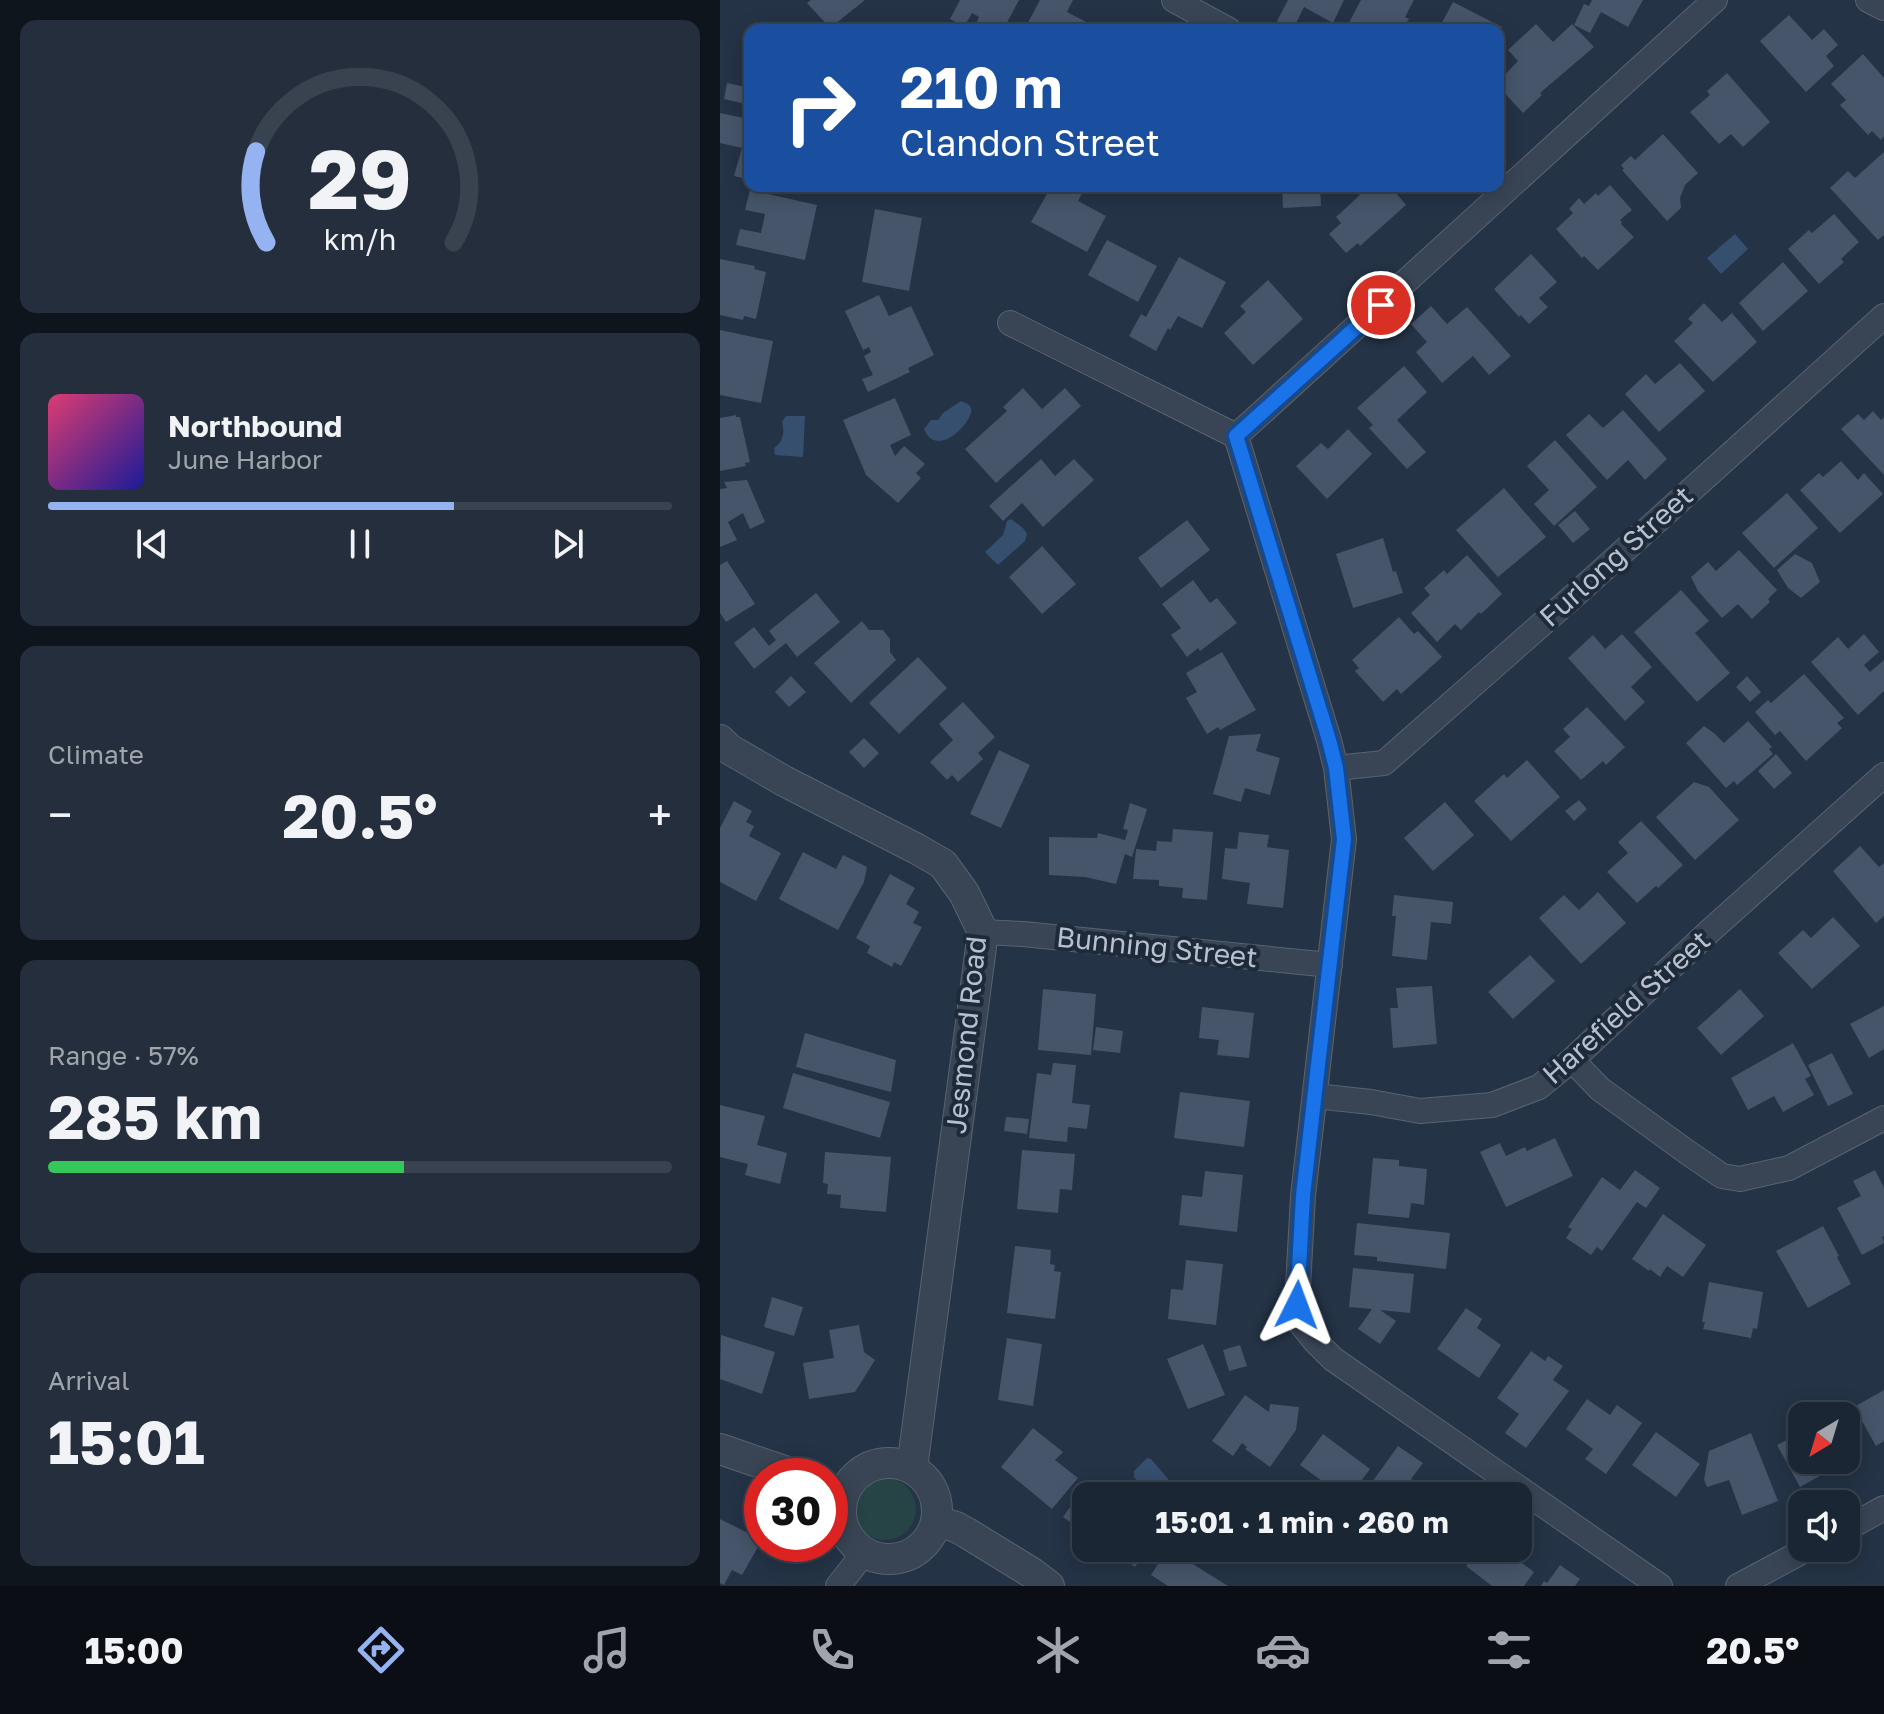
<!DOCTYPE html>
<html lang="en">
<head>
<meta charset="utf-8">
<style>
  :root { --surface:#1b2634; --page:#242e3c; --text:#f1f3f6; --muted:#a0a5ac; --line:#39434f; --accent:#95b2f1 }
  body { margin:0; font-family:"Golos Text",sans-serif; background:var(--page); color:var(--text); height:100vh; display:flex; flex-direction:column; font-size:30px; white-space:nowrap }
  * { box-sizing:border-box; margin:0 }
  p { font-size:26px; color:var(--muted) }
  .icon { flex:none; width:44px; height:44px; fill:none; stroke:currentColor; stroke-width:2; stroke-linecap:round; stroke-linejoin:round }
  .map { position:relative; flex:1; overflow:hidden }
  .sheet { display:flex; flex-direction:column; gap:20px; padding:20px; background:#0f151d; width:720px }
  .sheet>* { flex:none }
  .guide { position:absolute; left:24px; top:24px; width:760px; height:168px; border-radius:16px; box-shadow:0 4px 20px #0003,0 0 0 2px var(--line); background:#1a4fa0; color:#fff; overflow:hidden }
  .needle { width:52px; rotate:218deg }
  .buttons { position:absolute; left:1068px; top:1402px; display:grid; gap:16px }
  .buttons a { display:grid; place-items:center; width:72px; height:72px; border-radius:16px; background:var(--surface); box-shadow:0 4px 20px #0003,0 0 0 2px var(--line); font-size:40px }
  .speed { position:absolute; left:24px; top:1458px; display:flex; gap:16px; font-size:40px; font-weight:700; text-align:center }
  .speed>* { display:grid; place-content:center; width:104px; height:104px; border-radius:50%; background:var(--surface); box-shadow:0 4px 20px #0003,0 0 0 2px var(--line); line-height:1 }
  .speed .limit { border:12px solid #d22; background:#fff; color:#111 }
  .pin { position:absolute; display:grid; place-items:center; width:68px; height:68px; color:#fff; margin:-34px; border:4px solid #fff; border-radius:50%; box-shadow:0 2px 8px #0007 }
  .me { position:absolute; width:88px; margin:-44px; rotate:3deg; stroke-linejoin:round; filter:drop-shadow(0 0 6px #0008) }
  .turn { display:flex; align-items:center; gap:28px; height:168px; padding:0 24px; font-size:36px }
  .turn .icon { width:104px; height:104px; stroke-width:2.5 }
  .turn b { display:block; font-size:56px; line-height:68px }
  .big { font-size:60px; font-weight:700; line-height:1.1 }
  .sheet .tile { flex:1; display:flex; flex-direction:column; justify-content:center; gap:12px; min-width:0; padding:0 28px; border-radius:16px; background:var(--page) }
  .sheet .dial { align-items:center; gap:0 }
  .dial svg { height:208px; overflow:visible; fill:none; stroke:var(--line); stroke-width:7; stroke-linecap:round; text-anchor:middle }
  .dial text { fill:var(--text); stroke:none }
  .song { display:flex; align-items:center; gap:24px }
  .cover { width:96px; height:96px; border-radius:12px; background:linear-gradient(135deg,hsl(340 70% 55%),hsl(240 70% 35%)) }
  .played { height:8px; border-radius:4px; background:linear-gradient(90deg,var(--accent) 65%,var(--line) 65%) }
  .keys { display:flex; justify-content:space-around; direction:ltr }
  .heat { display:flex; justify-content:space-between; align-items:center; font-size:44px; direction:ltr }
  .charge { height:12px; border-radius:6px; background:linear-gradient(90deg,#34c759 57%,var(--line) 0) }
  .trip { position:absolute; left:352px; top:1482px; width:460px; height:80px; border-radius:16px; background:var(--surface); box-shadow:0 4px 20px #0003,0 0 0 2px var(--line); font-weight:700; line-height:80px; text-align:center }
  .tabs { display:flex; height:128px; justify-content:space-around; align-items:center; background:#0b0f15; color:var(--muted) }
  .tabs .icon { width:56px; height:56px }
  .tabs .current { color:var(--accent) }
  .tabs b { font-size:36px; color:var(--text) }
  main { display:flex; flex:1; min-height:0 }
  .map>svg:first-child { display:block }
</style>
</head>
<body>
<main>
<section class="sheet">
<div class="tile dial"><svg viewBox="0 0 100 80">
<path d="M14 69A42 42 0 1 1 86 69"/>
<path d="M14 69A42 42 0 0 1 10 34" stroke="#95b2f1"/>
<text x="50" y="56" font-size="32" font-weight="700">29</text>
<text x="50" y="72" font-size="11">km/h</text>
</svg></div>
<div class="tile">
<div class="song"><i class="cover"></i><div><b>Northbound</b><p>June Harbor</p></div></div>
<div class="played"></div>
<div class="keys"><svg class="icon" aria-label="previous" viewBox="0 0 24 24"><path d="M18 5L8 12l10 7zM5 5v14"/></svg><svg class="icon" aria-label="pause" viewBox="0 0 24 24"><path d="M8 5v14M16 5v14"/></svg><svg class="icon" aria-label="next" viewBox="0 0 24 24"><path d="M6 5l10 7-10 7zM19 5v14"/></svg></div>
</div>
<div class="tile"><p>Climate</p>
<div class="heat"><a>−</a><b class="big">20.5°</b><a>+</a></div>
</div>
<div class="tile"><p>Range · 57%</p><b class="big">285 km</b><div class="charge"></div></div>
<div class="tile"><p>Arrival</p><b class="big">15:01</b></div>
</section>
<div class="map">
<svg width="1164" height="1586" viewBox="0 0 1164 1586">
  <rect width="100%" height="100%" fill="#243346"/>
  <!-- green -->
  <path fill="#264346" d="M134 1509a31 31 0 1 1 62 0a31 31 0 1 1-62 0Z"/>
  <!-- water -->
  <path fill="#364f6e" d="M1015,234L1028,249L1001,274L987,258Z
    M241,401C245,403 250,404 251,408C255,420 217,461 204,429L211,420H218L223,413Z
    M66,416H85L83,457L55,455L54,448C63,442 65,432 62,422Z
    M291,519L303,528L307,534L305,541L278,565L265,552L283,535L287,521Z
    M427,1458L431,1459L453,1485V1490L447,1496H432L414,1477V1471Z"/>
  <!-- building -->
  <path fill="#46556a" d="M91,0H145L110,28L87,3Z
    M240,0H299L283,30H263L255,26L259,17L252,13L244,27L230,19Z
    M320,0H353L347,12L374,26L372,30H304Z
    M568,0H624L613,23L584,7L573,29L557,21Z
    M641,0H694L685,17L689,19L687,22L702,30H625Z
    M872,0H923L908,27L881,12L870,33L854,25L864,4L869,6Z
    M733,2L782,27L778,35V30H718Z
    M1069,15L1092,40L1104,29L1118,45L1106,56L1114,66L1086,92L1040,41Z
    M816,24L833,42L852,24L874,47L820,93L822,95L803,113L778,86V82L798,61L788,50Z
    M1143,54L1164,78V136L1161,140L1152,131L1148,135L1120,105L1126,100L1111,84Z
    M1007,73L1050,122L1023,147L1011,134L999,144L970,112L990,95L987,91Z
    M7,83L30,88V105L4,99Z
    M0,113L28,119L22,148L0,143Z
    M943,134L978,173L965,185L960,198L961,208L947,221L902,170L904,169L901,165L911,156L915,160Z
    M22,148L30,149V180L14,176Z
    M1164,152V235L1158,240L1110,188L1128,171L1135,178Z
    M890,185L912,210L900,220L902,222L901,224L914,237L878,270L864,256L862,258L836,229L853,213L849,209L859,198L864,204L876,193L878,196Z
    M338,186H366L358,201L386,216L367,252L311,222L331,187L336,190Z
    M562,186H600L601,206L563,208Z
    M631,186H670L686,205L640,246L638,243L626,253L609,234L621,223L616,217L640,195Z
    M30,190L97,205L85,260L16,245L20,229L41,233L45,214L25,210Z
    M155,209L202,218L189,291L142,282Z
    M1114,214L1139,242L1121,259L1124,262L1099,284L1068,249L1089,230L1092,233Z
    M387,240L437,266L418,302L368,275Z
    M811,254L837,282L819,298L828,307L809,324L801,315L799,317L774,289Z
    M459,257L506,282L482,328L458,316L450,330L448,328L436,351L409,336L421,314L426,317Z
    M0,259L35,266L34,269L46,272L36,319L24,316L23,320L0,315Z
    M1063,262L1088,291L1043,331L1019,303Z
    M548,280L583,319L533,365L504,333L526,312L520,306Z
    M159,295L169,316L191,306L214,355L188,368L190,372L148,392L142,379L153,375L144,356L151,352L149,347L143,350L125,311Z
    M984,303L1002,322L1012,313L1037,342L993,382L954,341L973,323L968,319Z
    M711,306L727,324L747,307L791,356L769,375L753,356L722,383L696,352L707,342L691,324Z
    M0,330L53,341L41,403L0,395Z
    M960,363L985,391L939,432L905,394L926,374L935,384Z
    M684,366L707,392L677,420L706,452L687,469L649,428L653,425L637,408Z
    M303,388L322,409L345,388L361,406L276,483L245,449L287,411L283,407Z
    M175,398L191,435L170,445L175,456L184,446L205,464L196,473L201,478L178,503L146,475L123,420Z
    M903,410L947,459L925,480L908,460L887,480L846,435L869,414L883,428Z
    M1153,411L1161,420L1164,417V475L1121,429L1138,414L1144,420Z
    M16,415V417H20L30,462L25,463L26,466L0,471V418Z
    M628,429L652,454L607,499L576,466L601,443L608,449Z
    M835,440L877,487L834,526L814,504L829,490L807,466Z
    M321,459L335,476L354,459L374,480L323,527L302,503L283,521L269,506Z
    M1121,461L1138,480L1144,473L1163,494L1120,533L1080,490L1099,473L1103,477Z
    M27,480L45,522L30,529L23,513L8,522L17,540L0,547V489L7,488L4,482Z
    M784,488L826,537L778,577L736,530Z
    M1067,493L1098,528L1054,568L1022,533Z
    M855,511L870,529L853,543L838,525Z
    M467,520L490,550L441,588L418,558Z
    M663,538L673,572L676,571L683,593L633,608L616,554Z
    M322,546L356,584L322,614L289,577Z
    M1019,550L1057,590L1048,599L1050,602L1032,619L1018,604L1002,618L978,591L971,577L988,562L996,571Z
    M1075,554L1092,563L1100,582L1081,598L1068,588L1057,570Z
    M747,555L782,594L761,614L759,612L741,630L735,624L717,642L691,613L710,595L704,588L724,570L727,574Z
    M7,561L35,604L6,622L0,613V565Z
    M473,580L490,603L497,598L517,623L480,651L478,648L467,657L451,635L461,628L442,604Z
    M961,590L989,621L975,633L1010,673L977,702L914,632Z
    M96,593L120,622L77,657L66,643L34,669L14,643L34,627L49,646L56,640L49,631Z
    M679,617L694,634L698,631L722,657L681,694L677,689L663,702L635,671L639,668L632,660Z
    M142,621L149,630H163L170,639V652L176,660L131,703L94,663Z
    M902,634L932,667L911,687L925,702L905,721L848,658L873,635L885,649Z
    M1144,634L1159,652L1144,665L1150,672L1164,660V691L1138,715L1091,662L1118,637L1128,649Z
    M502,652L536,710L500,730L498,727L487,734L466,698L477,692L466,673Z
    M198,657L227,688L179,734L149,703Z
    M1084,674L1124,718L1117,723L1122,728L1086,761L1060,731L1055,735L1035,712L1048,700L1051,703Z
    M71,676L86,692L69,707L55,692Z
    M1027,676L1041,692L1030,702L1016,687Z
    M243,702L275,737L258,753L263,759L238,782L232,775L227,780L210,762L233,740L219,724Z
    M867,707L905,747L886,765L883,761L861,780L834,751L850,737L843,729Z
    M1028,721L1052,747L1049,749L1053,754L1017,785L1014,781L1006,788L966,743L984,726L995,734L1004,743Z
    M541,734L536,751L560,758L550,795L525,788L521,802L493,794L509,736Z
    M144,738L159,753L144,768L129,752Z
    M279,750L310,765L281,828L250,814Z
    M1056,754L1072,773L1054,789L1038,771Z
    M807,760L840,797L791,841L754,801L784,774L787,778Z
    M974,782L989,787L1019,820L975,860L936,817Z
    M859,800L867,809L854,821L845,811Z
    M14,801L32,811L26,822L34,826L29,836L61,853L36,901L0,882V828Z
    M725,802L754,835L713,871L684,838Z
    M410,803L427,809L412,857L405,854L396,884L365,877L329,875V837L377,838L378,833L405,840L408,830L403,829Z
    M921,821L963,865L938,888L936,886L917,903L887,872L908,853L898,842Z
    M453,829L493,832L487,900L462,898L463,888L439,886V880L413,879L416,849L436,851L437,841L452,842Z
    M519,832L549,835L547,847L569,850L563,908L527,904L530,883L502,879L505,848L517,849Z
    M1140,846L1159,867L1164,863V916L1156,923L1113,871Z
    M83,852L116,869L123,855L147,867L144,882L118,930L59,899Z
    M170,874L195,888L186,904L199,912L193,923L202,927L181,966L174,962L172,967L147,953L150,946L136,938Z
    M878,892L906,923L861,964L819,918L844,895L859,910Z
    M674,895L733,902L731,924L711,922L707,960L672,956L676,916H672Z
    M1113,917L1140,946L1092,989L1058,953L1083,930L1091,938Z
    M810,955L835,981L793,1019L768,992Z
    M712,986L717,1044L673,1048L670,1008H678L676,988Z
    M323,989L376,994L371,1055L318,1050Z
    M1020,989L1044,1016L1001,1055L977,1028Z
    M1164,1006V1049L1149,1058L1130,1024Z
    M482,1007L534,1013L529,1058L497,1055L499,1040L479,1038Z
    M376,1027L403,1031L400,1053L373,1050Z
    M85,1033L176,1060L171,1092L76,1067Z
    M1073,1043L1091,1076L1085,1079L1094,1095L1063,1112L1054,1096L1028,1110L1011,1078Z
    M1112,1053L1133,1094L1108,1106L1088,1065Z
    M333,1063L356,1065L352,1103L370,1105L367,1129L348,1127L347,1142L309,1138L317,1073L331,1075Z
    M73,1073L170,1102L160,1138L63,1108Z
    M460,1092L530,1101L524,1147L454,1138Z
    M0,1105L45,1116L37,1145L67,1153L60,1184L25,1175L28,1164L0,1157Z
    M286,1117L309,1119L307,1134L284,1131Z
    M835,1138L853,1176L786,1207L760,1152L780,1143L786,1156L805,1147L807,1151Z
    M302,1150L355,1154L352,1190L340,1189L338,1213L297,1209Z
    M105,1152L171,1157L166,1212L120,1208L121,1195L107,1194L108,1184L103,1183Z
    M653,1158L679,1160V1166L707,1169L704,1205L691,1203L689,1218L648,1214Z
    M915,1170L940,1188L926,1208L917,1202L882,1251L877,1247L871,1255L846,1238L852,1229L848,1227L882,1177L900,1190Z
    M1155,1170L1164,1188V1236L1162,1237L1164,1243L1142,1255L1117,1208L1141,1196L1133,1181Z
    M485,1171L523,1175L517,1232L459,1225L462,1195L482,1197Z
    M943,1214L986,1245L963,1277L947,1266L940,1277L930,1269L929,1271L912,1259Z
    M637,1223L730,1233L726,1269L657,1261V1257L634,1255Z
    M1103,1226L1119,1256L1117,1257L1131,1284L1088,1308L1056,1251Z
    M295,1246L331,1250L330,1264L335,1265L334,1271L341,1272L335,1319L287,1313Z
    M466,1260L503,1264L496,1325L448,1319L451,1289L463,1290Z
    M633,1268L694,1274L690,1313L660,1310L676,1321L660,1344L638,1329L652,1309L629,1307Z
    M989,1282L1043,1292L1037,1329L1033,1328L1031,1338L983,1329L985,1322H982Z
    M52,1297L83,1307L74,1336L44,1327Z
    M746,1308L762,1319L757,1328L781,1345L759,1378L717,1349Z
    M139,1325L144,1352L155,1360L135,1392L89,1399L83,1363L114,1358L109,1330Z
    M1,1335L55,1352L42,1394L0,1379Z
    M287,1338L322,1344L313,1406L278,1400Z
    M483,1344L505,1395L468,1409L447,1359Z
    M520,1345L527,1366L509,1371L503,1350Z
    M811,1351L825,1361L828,1356L843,1366L833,1380L849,1391L806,1448L785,1433L799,1414L777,1398Z
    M1164,1390V1441L1156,1446L1134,1407Z
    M525,1395L549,1412L550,1404L579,1407L576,1430L550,1467L525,1449L527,1447L522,1443L513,1456L492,1441Z
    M867,1399L890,1415L897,1405L922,1423L886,1474L865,1459L873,1449L846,1429Z
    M313,1428L343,1452L335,1460L358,1478L332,1509L281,1467Z
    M936,1432L980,1464L956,1497L912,1465Z
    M1082,1432V1460H1126V1446L1132,1458L1080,1487L1057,1445Z
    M1031,1433L1058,1501L1022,1515L1009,1480L987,1487L984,1480L989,1451Z
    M603,1434L650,1469L630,1496H623L580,1465Z
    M678,1446L703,1463L691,1479L702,1487L696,1496H642Z
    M357,1497L366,1503V1533L343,1517Z
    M0,1519L42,1540L22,1575L12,1570L4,1585L0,1583Z
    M388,1548H428L415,1567Z
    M448,1548H476L468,1561L508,1586H448L431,1575Z
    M760,1548H782L814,1572L804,1586H772L746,1566Z
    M840,1565L860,1579L855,1586H821L824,1581L827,1583Z"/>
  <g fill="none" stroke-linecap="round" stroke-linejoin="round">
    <defs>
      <path id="minor" d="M454,0L509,30
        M1148,0L1164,8
        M290,323L516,436L609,740L616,768L624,839L583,1196L577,1305L582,1325L595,1341L613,1359L940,1586
        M516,436L995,0
        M616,768L664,763L856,594L1164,316
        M263,932L303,934L610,965
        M852,1060L880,1089L967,1152L1002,1176L1020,1179L1069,1168L1164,1118
        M595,1096L651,1102L700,1111L772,1105L819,1087L852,1060L991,930L1164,775
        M1126,1529L1164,1508
        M118,1586L144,1553
        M1018,1586L1089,1548"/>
      <path id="tertiary" d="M0,740L9,749L64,781L197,849L223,864L244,893L263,932L192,1468
        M0,1449L79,1476
        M121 1511a48 48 0 1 1 96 0a48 48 0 1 1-96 0Z
        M217,1521L236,1527L247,1533L312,1573L329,1586"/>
    </defs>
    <!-- minor casing -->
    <use href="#minor" stroke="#586372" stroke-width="26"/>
    <!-- tertiary casing -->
    <use href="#tertiary" stroke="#586372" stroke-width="32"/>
    <!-- minor -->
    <use href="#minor" stroke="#394555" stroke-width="24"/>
    <!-- tertiary -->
    <use href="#tertiary" stroke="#394555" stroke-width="30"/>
  </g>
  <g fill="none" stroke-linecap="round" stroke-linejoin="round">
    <defs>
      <path id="route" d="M577,1305L583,1196L624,839L616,768L609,740L516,436L661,305"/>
    </defs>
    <!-- route casing -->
    <use href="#route" stroke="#114b97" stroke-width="20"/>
    <!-- route -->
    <use href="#route" stroke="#1a73e8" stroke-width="14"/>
  </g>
  <g text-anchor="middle" stroke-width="8" stroke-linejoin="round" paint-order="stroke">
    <!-- street labels -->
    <g font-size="28" fill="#b7c0ce" stroke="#1e2a3a">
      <text transform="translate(896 556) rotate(-42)" y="10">Furlong Street</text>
      <text transform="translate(437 947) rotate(6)" y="10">Bunning Street</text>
      <text transform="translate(906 1007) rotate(-42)" y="10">Harefield Street</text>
      <text transform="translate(246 1035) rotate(-84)" y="10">Jesmond Road</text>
    </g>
  </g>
</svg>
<div class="buttons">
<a><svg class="needle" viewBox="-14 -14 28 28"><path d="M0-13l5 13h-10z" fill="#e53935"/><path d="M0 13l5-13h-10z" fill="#a0a5ac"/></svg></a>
<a><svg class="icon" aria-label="sound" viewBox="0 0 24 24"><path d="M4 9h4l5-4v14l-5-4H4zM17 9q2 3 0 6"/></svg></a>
</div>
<div class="speed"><div class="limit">30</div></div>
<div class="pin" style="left:661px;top:305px;background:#d93025"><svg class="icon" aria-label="arrive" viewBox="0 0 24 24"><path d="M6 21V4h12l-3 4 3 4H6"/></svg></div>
<svg class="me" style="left:577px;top:1305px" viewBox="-20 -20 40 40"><path d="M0-17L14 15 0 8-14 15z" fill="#1a73e8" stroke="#fff" stroke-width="4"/></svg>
<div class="trip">15:01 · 1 min · 260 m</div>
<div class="guide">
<div class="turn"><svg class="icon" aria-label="right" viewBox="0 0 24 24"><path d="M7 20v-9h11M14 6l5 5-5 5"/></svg><div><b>210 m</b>Clandon Street</div></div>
</div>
</div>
</main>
<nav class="tabs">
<b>15:00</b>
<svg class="icon current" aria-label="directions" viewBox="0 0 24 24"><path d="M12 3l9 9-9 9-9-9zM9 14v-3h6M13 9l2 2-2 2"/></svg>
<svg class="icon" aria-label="music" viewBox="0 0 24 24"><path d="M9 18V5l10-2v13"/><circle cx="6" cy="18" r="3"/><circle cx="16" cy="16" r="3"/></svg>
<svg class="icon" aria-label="phone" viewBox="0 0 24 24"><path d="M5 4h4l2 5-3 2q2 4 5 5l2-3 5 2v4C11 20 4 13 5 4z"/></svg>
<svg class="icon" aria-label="climate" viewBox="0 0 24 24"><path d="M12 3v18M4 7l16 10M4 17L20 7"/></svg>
<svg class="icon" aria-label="car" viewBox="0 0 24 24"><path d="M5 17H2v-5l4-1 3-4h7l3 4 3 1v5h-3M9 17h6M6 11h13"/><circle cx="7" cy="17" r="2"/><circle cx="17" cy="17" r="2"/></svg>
<svg class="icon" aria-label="filters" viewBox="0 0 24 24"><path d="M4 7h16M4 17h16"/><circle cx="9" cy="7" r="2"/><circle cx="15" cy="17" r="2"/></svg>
<b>20.5°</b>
</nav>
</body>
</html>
